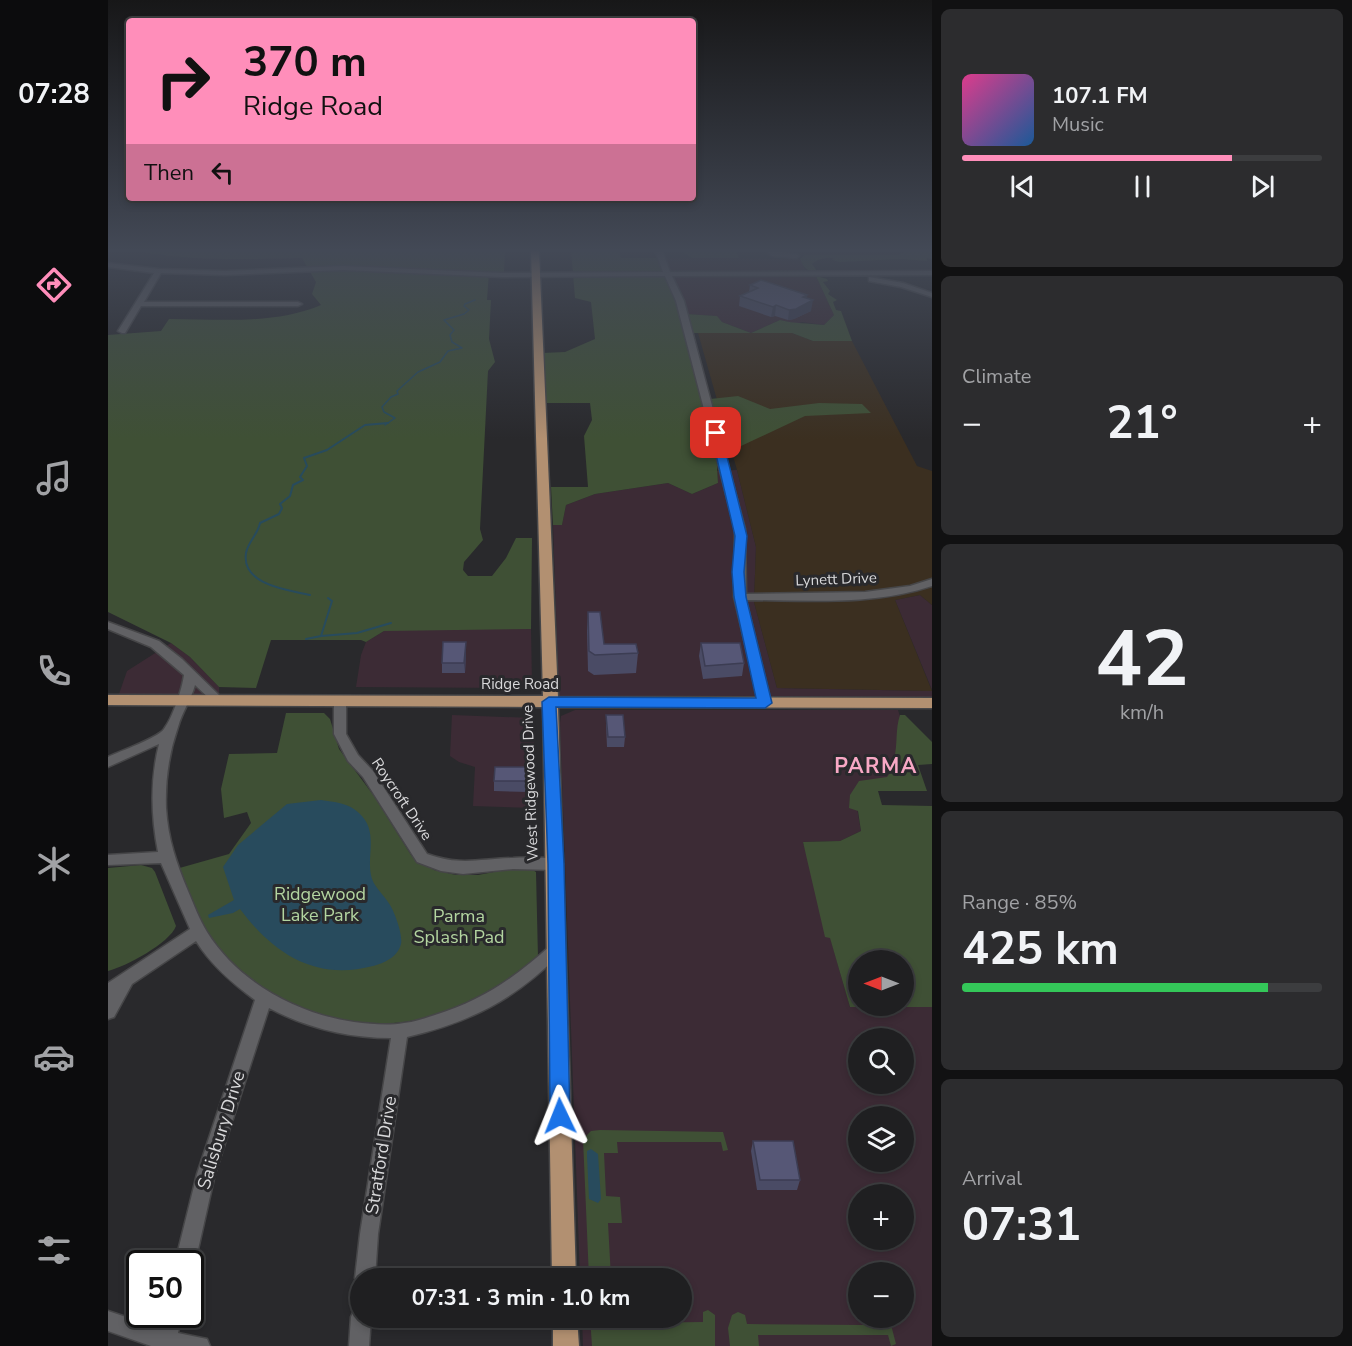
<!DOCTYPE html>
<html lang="en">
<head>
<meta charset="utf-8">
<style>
  :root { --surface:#1f1f21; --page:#2c2c2e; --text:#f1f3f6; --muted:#a1a2a5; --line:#3c3d3f; --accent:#ff8eba }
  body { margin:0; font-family:"Nunito Sans",sans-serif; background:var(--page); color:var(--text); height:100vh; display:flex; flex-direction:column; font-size:22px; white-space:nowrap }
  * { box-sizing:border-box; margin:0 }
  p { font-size:20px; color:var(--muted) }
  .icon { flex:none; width:33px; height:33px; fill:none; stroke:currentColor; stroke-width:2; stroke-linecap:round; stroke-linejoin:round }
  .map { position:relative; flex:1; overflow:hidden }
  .panel { display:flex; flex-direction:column; gap:9px; padding:9px; background:#111112; width:420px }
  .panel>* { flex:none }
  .top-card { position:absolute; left:18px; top:18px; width:570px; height:183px; border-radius:6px; box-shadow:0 3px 9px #0003,0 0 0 2px var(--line); background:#ff8eba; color:#111; overflow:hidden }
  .needle { width:39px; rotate:270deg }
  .buttons { position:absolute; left:740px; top:950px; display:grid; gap:12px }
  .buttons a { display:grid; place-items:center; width:66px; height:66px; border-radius:50%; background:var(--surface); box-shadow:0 3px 9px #0003,0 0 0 2px var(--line); font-size:30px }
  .speed { position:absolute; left:18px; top:1250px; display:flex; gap:12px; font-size:30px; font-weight:700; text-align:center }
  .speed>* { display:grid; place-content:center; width:78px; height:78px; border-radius:50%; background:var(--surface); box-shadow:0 3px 9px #0003,0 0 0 2px var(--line); line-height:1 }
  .speed .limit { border:3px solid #111; border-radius:9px; background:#fff; color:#111 }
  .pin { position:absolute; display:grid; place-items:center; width:51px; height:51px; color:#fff; margin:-26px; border-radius:12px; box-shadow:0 3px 9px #0006 }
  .me { position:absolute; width:66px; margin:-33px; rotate:358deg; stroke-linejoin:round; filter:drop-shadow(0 0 4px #0008) }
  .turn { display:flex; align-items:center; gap:21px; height:126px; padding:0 18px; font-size:27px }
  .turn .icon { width:78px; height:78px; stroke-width:2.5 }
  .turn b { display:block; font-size:42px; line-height:51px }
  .then { display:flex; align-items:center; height:57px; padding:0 18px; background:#0003; gap:12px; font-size:22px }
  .big { font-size:45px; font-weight:700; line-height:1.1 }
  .panel .card { flex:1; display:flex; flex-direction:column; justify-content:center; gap:9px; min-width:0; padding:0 21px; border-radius:9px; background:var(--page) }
  .panel .dial { align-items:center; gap:0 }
  .dial b { font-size:78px; line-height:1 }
  .song { display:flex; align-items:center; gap:18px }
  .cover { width:72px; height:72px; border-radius:9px; background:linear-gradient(135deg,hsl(330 70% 55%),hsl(210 70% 35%)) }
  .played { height:6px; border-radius:3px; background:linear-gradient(90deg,var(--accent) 75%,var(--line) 75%) }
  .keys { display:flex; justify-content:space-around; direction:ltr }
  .heat { display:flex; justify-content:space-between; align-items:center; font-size:33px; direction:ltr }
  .charge { height:9px; border-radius:4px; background:linear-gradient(90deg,#34c759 85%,var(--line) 0) }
  .trip { position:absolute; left:242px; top:1268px; width:342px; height:60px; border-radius:30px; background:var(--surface); box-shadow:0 3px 9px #0003,0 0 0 2px var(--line); font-weight:700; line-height:60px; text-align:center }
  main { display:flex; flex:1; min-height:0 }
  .dock { display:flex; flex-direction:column; width:108px; justify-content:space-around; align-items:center; background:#0c0c0d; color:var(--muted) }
  .dock .icon { width:42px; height:42px }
  .dock .active { color:var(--accent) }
  .dock b { font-size:27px; color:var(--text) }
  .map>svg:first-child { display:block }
</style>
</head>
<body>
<main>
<nav class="dock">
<b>07:28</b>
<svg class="icon active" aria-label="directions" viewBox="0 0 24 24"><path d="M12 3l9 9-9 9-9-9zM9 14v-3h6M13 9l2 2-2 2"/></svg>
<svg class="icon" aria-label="music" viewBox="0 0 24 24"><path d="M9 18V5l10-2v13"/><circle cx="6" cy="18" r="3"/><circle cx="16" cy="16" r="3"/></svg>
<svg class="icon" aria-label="phone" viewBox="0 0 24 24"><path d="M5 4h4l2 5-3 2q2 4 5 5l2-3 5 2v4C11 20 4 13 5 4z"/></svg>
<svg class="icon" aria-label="climate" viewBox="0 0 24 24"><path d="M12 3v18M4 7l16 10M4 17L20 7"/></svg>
<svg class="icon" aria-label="car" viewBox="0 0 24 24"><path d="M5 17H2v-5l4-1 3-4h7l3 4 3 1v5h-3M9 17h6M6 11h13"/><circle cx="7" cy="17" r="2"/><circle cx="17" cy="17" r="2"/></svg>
<svg class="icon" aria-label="filters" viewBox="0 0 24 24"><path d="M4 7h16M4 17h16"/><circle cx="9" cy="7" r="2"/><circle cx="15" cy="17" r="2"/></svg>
</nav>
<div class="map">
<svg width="824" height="1346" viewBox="0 0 824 1346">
  <rect width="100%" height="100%" fill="#29292c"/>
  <!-- commercial -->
  <path fill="#3c2b35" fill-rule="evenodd" d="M556,258L692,259L697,269L708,276L726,315L716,325L694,322L688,324L672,320L643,333L614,322L608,316L578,314L574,298Z
    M629,470L648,547L646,602L669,688L824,691V697L451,696L445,525H454L458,505L487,494L560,483L584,494L610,483L609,471Z
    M812,595L824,605V690L787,600Z
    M305,628L423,629L424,683L419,688L248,687L253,655L258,642L276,631Z
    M63,643L82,657L111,687V694H11L19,671Z
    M467,710H790L803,752L796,771L748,802L753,831L732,841L695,842L742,1007H824V1346H475L474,1317H573V1278H472L452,723L453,716ZM750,1038H795V1083H750ZM750,1116H795V1161H750ZM750,1194H795V1239H750ZM750,1272H795V1317H750Z
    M344,715L424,718L426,721L427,808L365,806L367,767L351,762L342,756Z"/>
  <!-- medical -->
  <path fill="#3b2f20" d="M590,333H684L705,341H744L809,466L824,471V605L812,595L787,600L824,691L669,688L646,602L648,547L629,470Z"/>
  <!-- green -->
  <path fill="#3f5035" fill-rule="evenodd" d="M26,250L397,252L396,272H381L379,300H383L381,339L387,362L380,371L372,529L375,540L356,562L355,570L360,576H384L398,558L408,538H424L423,629L276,631L258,642L253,640H163L148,688L111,687L82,657L63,643L0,612V335L53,331L61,319C112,319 166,325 213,305L204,294L208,282L194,258C138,259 81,262 26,250Z
    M463,250H511L513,258H550L568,302L608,450L610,483L584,494L560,483L487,494L458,505L454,525H445L443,487H480L476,436L484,420L482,403H436L434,353L457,352L487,339L483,302L467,298Z
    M571,250H628L631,258H584Z
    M799,250H824V259L819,258V261L793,259L732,262L724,260L726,258C719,257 709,259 704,264L709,271C699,272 696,268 692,259L696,255H791Z
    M708,276L719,279L720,281L715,282L722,291L720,294L729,300L725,302L728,310L733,311L744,341H705L684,333H584L578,314L609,316L614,322L643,333L672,320C687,324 700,323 716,325L726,315Z
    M630,396L662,409L711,403L754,404L763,413L697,416L618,453L602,399Z
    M178,713H216L222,719L231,749L266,796L303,855L326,870L348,875H370L408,868L423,869L428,872L430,958C375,1013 283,1038 207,1016C189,1010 174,1001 158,991C151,987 142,982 136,976C103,947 86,908 68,869L121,854L143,823L139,812L116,818L113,789L121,754L169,753Z
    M792,715H797L824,742V764L810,765L819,791H770L774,805L824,806V1007H742L722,938L717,937L695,842L732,841L753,831L750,811L741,808L742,795L751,781L779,777L790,762L786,759C790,744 787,730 792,715ZM750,960H795V1005H750Z
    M33,865L44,868L47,872L68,926C62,943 17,967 0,971V868Z
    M492,1130L615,1132L620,1150L615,1151L613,1142H509L510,1153H496L498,1196L512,1197L514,1223H500L503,1278H481L475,1139L483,1131Z
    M600,1310L607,1315V1346H484L482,1317H520L521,1323L595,1322V1312Z
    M630,1312L637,1315L639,1324L755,1325L754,1317H781L788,1344L783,1346L780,1335H650L651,1346H622L620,1328L624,1315Z"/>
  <!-- water -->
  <path fill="#284b5d" d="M213,800C226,802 241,803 251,813C272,832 257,858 264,879C267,888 277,896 282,905C287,913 295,935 293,944C290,957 276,963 265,966C207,981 166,954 132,909L125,913L101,918L100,915L126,900L115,867L130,845L179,804Z
    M483,1149L490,1154L493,1199L490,1203L481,1199L479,1156V1151Z"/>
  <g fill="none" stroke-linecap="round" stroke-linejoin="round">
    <!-- stream-far1 -->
    <path stroke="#284b5d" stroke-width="1.5" d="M277,425L287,418L276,412L274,407L283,397L290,394L289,391L310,372L332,362L340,351L354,348L344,342L342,335L346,330L336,320L356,314L361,310L356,306L357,304L367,300"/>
    <!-- stream -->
    <path stroke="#284b5d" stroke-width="2" d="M202,595C180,590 133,585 138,553C140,542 150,534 152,523L171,514L174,508L172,504L182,496L185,485L195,480L192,477L199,466L196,458L219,450L257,425L280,423
      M213,636L249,633L283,623
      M198,639L213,636L224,601L220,598"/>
    <defs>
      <path id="minor" d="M547,250H554L562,272L824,271V275L564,276L576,301L637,529L638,594L757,592L802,586L824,579V586C765,606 700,600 638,600L663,703L657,707L651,703L626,597L627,529L568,301L557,276L394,277L235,270L117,275L53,273L36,302H190L194,304L190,306H33L17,333H14L10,331L46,273L0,267V263L51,269L117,271L235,266L394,273L555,272Z
        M657,250L688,254L691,256L688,258L664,256Z
        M761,277L795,283L824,293V297L793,287L761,281Z
        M0,622L51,641L74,659L116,700L114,703H106L87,685C83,700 74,712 70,727C61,753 57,780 58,808C60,839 68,862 80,891C86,905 91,919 99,932C130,982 189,1014 246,1022C263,1024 280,1026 296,1023C307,1022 317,1018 327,1015C373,1001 408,977 443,945L448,943L453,945L456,949L453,953C407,999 363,1022 299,1037L270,1234L267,1278H252V1286L247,1278L252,1234L283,1038C240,1038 199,1028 161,1008L107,1174L87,1263L82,1270V1263H67L89,1174L147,1000C124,983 103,965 88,941L24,984L6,1017L0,1019V983L82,929L53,863L0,865V855L50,852C43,816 42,780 51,744L0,767V757C12,751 50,738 56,729C65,717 74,689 76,675L43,647L0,629Z
        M232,696L238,700V734L250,755L265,771L319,854C352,866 371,859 405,858C419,857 434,858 448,858L453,860L455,864L453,868L448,870L405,869L355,874L333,871L309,862L255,777L240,761L226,734V700Z
        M252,1307V1317H263L261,1346H241L243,1317L246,1310Z
        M0,1311L51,1328L54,1314H74L70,1333L99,1339L102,1346H43L0,1331Z"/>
      <path id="major" d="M423,250H431L450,697L824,698V708L450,707L468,1278H444L435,707L0,705V695L435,696Z
        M445,1317H469L471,1346H445Z"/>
    </defs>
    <!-- minor casing -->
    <use href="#minor" stroke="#464648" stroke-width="3"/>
    <!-- major casing -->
    <use href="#major" stroke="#464648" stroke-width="3"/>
    <!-- minor -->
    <use href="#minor" fill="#616164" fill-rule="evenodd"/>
    <!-- major -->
    <use href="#major" fill="#b29071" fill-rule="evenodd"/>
  </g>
  <!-- wall -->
  <path fill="#4a4b65" d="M642,285L699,298L703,311L686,319L680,320L667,316L663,317L631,306L632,296L641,292Z
    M480,612L496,644L530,653L528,673L486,675L480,671L479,631Z
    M593,643L636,663L634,676L595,679L591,656Z
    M358,652L357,673H334V663Z
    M498,715L517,737L516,747H499L498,725Z
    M421,767V792L386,791V781Z
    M645,1141L692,1180L689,1190H649L643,1151Z"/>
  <!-- shaded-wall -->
  <path fill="#3c3d53" d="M699,295L698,304L705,300L703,311L686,319L680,320L681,310L695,297Z
    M668,305L667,316L663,317L665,307Z
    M358,642V652L357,673L356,663Z"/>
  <!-- building -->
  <path fill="#565776" stroke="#3c3d53" stroke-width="1.5" d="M653,280L699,295L695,297L705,300L688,309L681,310L668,305L665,307L632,296L650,288L642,285Z
    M480,612H492L496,644H528L530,653L487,655L481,651Z
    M335,642H358L356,663H334Z
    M593,643H632L636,663L597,666Z
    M498,715H515L517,737H500Z
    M387,767H421V781H386Z
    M645,1141H685L692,1180H652Z"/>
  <!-- sky -->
  <linearGradient id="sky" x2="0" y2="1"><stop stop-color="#171718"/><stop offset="0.57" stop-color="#434956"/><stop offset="1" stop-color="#434956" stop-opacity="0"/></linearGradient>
  <rect width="824" height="439" fill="url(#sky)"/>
  <!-- route -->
  <path fill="#1a73e8" stroke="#114b97" stroke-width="1.5" d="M608,430L613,433L639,536L636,572L638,597L664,703L657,708L448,707L456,864L462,1116L459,1122L452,1125L445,1122L442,1116L440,864L434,702L441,697L648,698L626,597L624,572L627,536L603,433Z"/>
  <g text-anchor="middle" stroke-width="6" stroke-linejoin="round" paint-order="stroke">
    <!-- street labels -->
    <g font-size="15" fill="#d9d9db" stroke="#29292c">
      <text transform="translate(728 579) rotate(-2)" y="5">Lynett Drive</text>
      <text x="412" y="689">Ridge Road</text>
      <text transform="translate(422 783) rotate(-92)" y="5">West Ridgewood Drive</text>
      <text transform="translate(294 799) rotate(56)" y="5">Roycroft Drive</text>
    </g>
    <!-- near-park labels -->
    <g font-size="18" fill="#b3d5a0" stroke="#29292c">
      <text x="212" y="900">Ridgewood<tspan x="212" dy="21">Lake Park</tspan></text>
      <text x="351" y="922">Parma<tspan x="351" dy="21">Splash Pad</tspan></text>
    </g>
    <!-- near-street labels -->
    <g font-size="18" fill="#d9d9db" stroke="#29292c">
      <text transform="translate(113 1130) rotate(-73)" y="6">Salisbury Drive</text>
      <text transform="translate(273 1155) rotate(-81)" y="6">Stratford Drive</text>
    </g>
    <!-- district labels -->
    <g font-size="21" font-weight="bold" letter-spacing="1.5" fill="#f8a8c5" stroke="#29292c">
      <text x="768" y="773">PARMA</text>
    </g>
  </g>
</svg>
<div class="buttons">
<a><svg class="needle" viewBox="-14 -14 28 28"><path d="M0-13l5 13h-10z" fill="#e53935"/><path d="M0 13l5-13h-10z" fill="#a1a2a5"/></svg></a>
<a><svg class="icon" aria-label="search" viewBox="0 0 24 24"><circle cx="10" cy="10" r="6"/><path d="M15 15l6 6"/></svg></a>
<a><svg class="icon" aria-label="layers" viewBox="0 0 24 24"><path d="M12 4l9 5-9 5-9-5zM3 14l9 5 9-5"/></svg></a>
<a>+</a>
<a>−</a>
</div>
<div class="speed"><div class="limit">50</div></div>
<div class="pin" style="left:608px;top:433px;background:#d93025"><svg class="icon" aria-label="arrive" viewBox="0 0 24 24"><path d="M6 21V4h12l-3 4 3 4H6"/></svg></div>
<svg class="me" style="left:452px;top:1116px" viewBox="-20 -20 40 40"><path d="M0-17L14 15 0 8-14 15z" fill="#1a73e8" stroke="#fff" stroke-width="4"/></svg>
<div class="trip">07:31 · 3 min · 1.0 km</div>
<div class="top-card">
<div class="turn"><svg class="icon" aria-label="right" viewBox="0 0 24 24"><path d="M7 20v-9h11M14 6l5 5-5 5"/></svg><div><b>370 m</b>Ridge Road</div></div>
<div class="then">Then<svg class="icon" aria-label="left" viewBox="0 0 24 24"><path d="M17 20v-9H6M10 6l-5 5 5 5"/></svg></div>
</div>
</div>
<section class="panel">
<div class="card">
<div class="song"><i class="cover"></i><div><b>107.1 FM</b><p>Music</p></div></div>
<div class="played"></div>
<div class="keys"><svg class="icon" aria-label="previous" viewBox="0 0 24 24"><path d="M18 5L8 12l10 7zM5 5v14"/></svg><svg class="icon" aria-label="pause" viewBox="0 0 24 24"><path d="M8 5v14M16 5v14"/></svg><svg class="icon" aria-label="next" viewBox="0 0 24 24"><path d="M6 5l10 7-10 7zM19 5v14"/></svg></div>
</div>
<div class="card"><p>Climate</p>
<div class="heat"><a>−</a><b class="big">21°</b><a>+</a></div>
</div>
<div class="card dial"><b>42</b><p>km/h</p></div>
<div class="card"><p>Range · 85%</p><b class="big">425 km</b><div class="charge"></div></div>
<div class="card"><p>Arrival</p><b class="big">07:31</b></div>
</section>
</main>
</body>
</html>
